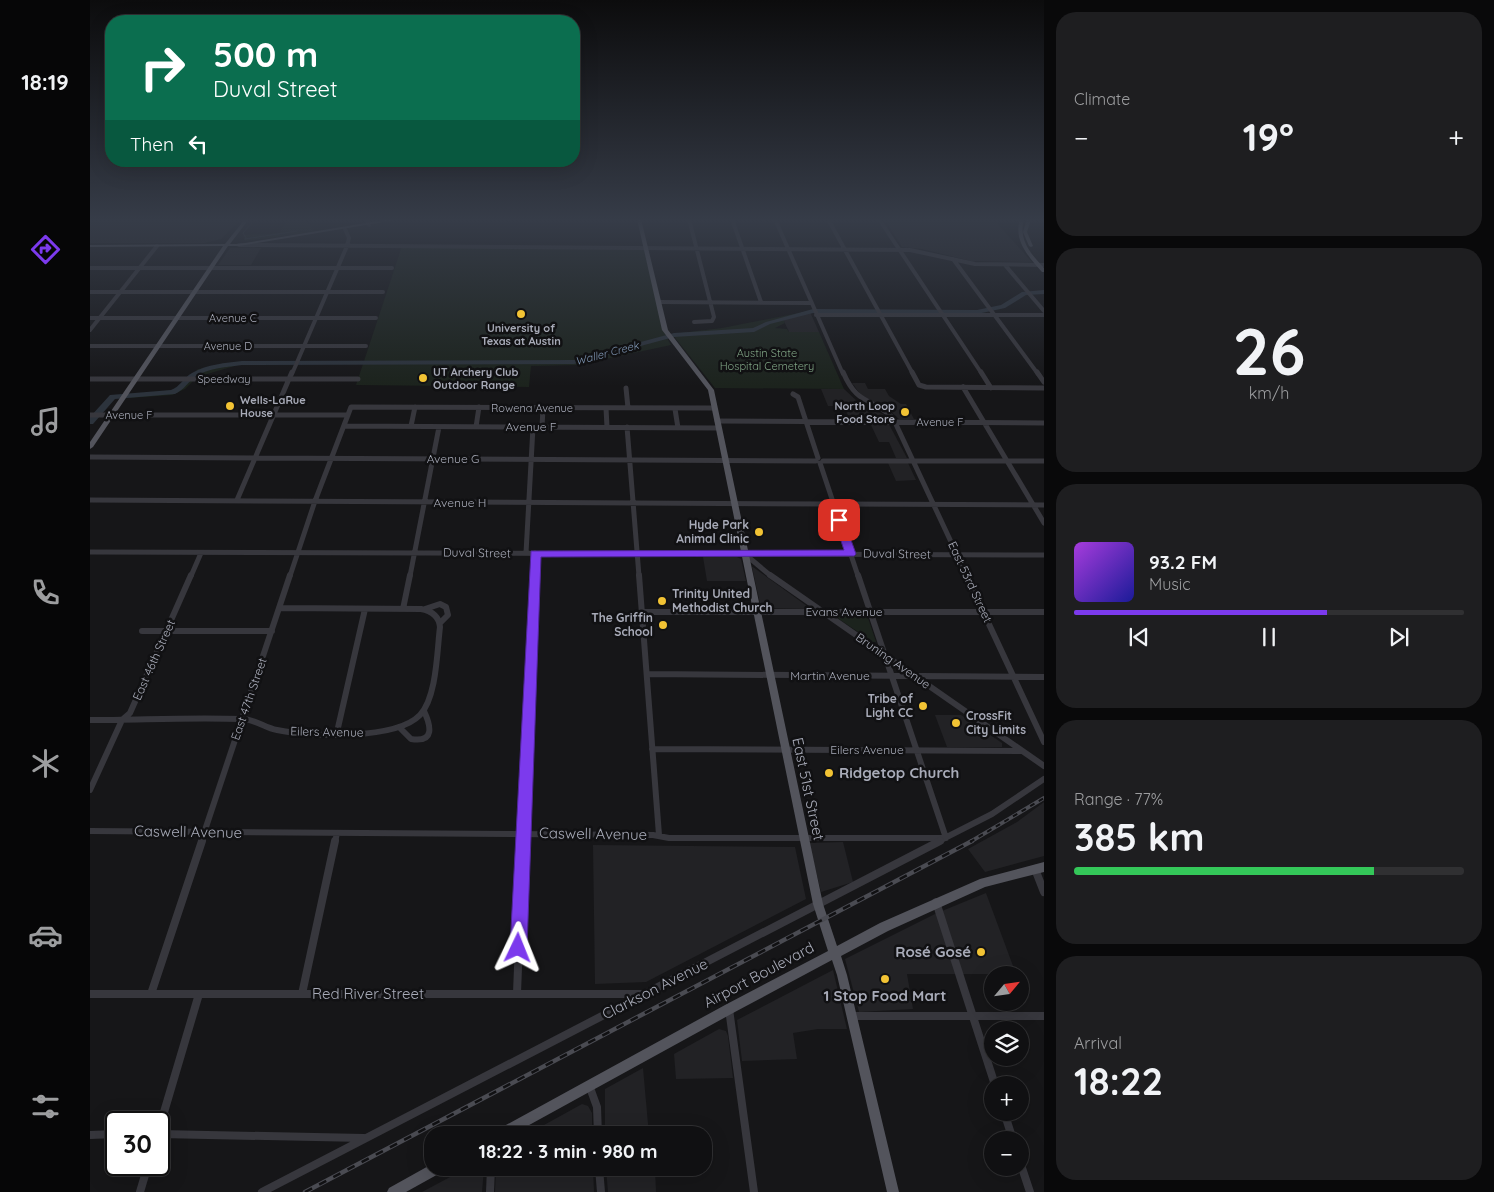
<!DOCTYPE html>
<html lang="en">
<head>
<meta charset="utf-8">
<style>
  :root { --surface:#101012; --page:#1e1e20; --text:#f1f3f6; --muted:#9c9d9f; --line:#303032; --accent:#7c3aed }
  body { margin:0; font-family:Quicksand,sans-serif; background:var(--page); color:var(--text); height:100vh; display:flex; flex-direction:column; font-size:19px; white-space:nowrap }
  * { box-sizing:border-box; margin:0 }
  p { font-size:16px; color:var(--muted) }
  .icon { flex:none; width:28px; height:28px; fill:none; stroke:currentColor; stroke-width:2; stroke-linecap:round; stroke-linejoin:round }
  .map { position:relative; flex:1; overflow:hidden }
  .details { display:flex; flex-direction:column; gap:12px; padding:12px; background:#09090a; width:450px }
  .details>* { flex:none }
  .top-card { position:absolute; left:15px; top:15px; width:475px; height:152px; border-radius:20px; box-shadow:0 5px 20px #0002,0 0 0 1px var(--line); background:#0b6e4f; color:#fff; overflow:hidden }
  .needle { width:32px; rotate:61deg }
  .controls { position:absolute; left:894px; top:966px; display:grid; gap:10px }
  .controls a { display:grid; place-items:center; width:45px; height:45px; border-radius:50%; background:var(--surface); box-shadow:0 5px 20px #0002,0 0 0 1px var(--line); font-size:25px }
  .speed { position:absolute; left:15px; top:1111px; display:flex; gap:10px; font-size:25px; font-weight:700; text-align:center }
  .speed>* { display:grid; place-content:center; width:65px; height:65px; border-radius:50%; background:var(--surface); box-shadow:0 5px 20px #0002,0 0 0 1px var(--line); line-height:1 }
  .speed .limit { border:2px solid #111; border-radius:8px; background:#fff; color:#111 }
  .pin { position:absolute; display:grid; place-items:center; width:42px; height:42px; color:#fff; margin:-21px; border-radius:10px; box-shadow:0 2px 8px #0006 }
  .me { position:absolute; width:55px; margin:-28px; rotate:2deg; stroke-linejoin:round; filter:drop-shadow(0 0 4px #0008) }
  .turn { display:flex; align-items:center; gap:18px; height:105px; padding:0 25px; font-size:22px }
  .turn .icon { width:65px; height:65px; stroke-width:2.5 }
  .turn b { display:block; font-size:35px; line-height:42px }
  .then { display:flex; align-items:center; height:48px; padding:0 25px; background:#0003; gap:10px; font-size:19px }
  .big { font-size:38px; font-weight:700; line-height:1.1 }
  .details .widget { flex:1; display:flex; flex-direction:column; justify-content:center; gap:8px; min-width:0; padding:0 18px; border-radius:20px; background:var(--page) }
  .details .dial { align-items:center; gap:0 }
  .dial b { font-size:65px; line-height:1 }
  .song { display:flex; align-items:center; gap:15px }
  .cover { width:60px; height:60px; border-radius:8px; background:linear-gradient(135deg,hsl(280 70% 55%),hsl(240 70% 35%)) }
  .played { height:5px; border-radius:2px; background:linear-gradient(90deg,var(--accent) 65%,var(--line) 65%) }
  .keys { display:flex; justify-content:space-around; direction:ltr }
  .heat { display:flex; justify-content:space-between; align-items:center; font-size:28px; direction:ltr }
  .charge { height:8px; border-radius:4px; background:linear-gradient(90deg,#34c759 77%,var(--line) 0) }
  .trip { position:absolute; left:334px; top:1126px; width:288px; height:50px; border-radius:20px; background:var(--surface); box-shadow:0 5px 20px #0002,0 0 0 1px var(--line); font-weight:700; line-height:50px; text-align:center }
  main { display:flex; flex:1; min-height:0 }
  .menu { display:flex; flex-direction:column; width:90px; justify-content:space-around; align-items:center; background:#060607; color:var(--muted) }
  .menu .icon { width:35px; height:35px }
  .menu .on { color:var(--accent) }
  .menu b { font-size:22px; color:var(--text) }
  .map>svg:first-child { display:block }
</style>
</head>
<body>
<main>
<nav class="menu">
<b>18:19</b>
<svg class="icon on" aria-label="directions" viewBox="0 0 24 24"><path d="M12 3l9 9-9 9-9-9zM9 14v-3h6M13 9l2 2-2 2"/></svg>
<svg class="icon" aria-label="music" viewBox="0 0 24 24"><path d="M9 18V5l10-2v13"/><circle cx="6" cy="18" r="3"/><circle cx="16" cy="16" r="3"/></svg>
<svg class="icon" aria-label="phone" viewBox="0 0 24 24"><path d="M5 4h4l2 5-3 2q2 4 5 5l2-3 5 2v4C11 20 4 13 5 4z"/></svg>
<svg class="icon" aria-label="climate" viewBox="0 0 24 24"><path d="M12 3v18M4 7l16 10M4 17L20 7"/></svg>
<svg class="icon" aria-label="car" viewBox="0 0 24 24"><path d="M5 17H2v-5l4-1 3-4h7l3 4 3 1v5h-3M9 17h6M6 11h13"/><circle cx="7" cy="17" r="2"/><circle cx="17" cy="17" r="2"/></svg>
<svg class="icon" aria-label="filters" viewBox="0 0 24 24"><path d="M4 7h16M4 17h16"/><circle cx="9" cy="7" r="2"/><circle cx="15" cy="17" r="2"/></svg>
</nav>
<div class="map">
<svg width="954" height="1192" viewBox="0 0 954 1192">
  <rect width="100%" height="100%" fill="#161618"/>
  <!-- built -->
  <path fill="#222225" d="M0,219H151L131,239L115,243H0Z
    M794,219H903L942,262L881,261L832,249L812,247Z
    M140,248H171L161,265H128Z
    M720,312L729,332H699L693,319Z
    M762,383H775L778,389H795L799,396L811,404H816L824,419H809L798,409L771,395Z
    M731,389H754L767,401L794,415L817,458H806L799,442H789L781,425H762L754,406H738Z
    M798,463H818L826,480L806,481Z
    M613,557H647L651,559L656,581H617Z
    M662,567H663L721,609L671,608Z
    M845,715H871L912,743V747H857Z
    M954,802V856L895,872L878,849L927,822Z
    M753,842L763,882L731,892L719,843Z
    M503,845L705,847L716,899L556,982L505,984Z
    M896,893L926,974H817L823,1009L769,1012L755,959L847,913Z
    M743,970L757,1029H728L703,1033L707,1059L652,1061L647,1020Z
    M629,1029L636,1031L638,1036L643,1078L586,1079L584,1054Z
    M553,1068L559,1135H515V1089Z
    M492,1104L498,1106L502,1113V1135H436Z
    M377,1168H394L392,1192H332Z
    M406,1168H503L504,1192H405Z
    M516,1168H565L566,1192H518Z"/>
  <!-- green -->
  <path fill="#1c231d" d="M197,219H222L217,221L224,232L155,241L153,235L190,233Z
    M312,246L556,249L574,327L581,338H577L581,345L488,365L441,366L439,387L266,385L273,364H209L211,361H274Z
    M719,311L693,319L695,323L685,328L697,329L699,332H729L754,389L625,388L582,334L632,328Z
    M160,361H205L204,364L148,365L107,377H100L108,369Z
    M97,380H104L95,389L82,395L39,398L42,394L84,390Z
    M743,615H777L786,642H783Z"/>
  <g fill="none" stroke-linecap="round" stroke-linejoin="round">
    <!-- stream -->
    <path stroke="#2c333c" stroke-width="1" d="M161,224L165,219
      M156,238L153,233L159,226
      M155,239L207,231"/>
    <!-- river -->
    <path fill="#2c333c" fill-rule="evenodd" d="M954,290V294L936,295L915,308L887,314L723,313L680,324L664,332L584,337L484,364L152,365C137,367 119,368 106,376C98,382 94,390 85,394L25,399L3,424H0V417L20,395L81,390C90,387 94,377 102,373C118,364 135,363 152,361L484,360L584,333L663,328L676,322L723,309L887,310L911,305L932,292Z"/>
    <!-- minor-far3 -->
    <path stroke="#37373d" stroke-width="4" d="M275,219L279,225
      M599,219L624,317L622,321L604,322
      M642,219L671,302
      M685,219L753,374
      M738,219L823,374
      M789,219L892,374
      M149,245L820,250L885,264L954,265
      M863,259L948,374
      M915,265L954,311
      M0,268H302
      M0,292H293
      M569,302L721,303
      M726,315H954
      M0,318H286
      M0,330L67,246
      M0,346H276
      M202,374L257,246L259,238L255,229"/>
    <!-- minor-far2 -->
    <path stroke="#37373d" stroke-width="5" d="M753,372C768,407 781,396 803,418L877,576
      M822,372L829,385L836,387L954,388
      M891,372L901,388
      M947,372L954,382
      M0,379H268
      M873,387L954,523
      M536,388L538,408
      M703,394L708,397L728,458
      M516,408L517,427
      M585,409L588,428
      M0,415H258
      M627,421L954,423
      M254,426L628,428
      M321,426L325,407
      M386,427L389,407
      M452,427L453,408
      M537,427L549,576
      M0,457L726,461
      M733,461H954
      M730,463L743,502
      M0,500L740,504
      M147,500L202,372
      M748,504L954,505
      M745,507L768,576
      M0,552L954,555
      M436,553L443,427
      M656,555L681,576
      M101,576L111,553
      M200,576L225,501L261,407L624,408
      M320,576L349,427
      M444,576L445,553"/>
    <!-- minor-far1 -->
    <path stroke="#37373d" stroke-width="6" d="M549,575L569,835
      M680,575L954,766
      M876,575L954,742
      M313,609L320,575
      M335,609L350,604L356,607L358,615L350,623
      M553,612H954
      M52,631H182
      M557,674L954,677
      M0,720C50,720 101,717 152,719C165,719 175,728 187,730C220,737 306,740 330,715C347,697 347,650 350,627C349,616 342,611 331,609L190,608
      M310,728L321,739C345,743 341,726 334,711
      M247,732L275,609
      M562,749L932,751
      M0,790L32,720L40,713L101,575
      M0,831L563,835L579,838H856L768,575
      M111,842L200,575
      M245,842L247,833
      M433,842L444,575
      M847,842L902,814L954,779"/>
    <!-- minor -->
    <path stroke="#37373d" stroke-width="8" d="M945,869L954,892
      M846,902L905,1085
      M427,993L433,841
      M0,994H553
      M61,994L112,841
      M212,994L245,841
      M639,1009L664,1192
      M761,1016H954
      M499,1085L507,1107L508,1135
      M914,1112L923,1140
      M69,1129L109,994
      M69,1134L274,1138
      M0,1135L26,1134
      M930,1162L940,1192
      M509,1168L511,1192
      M50,1192L58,1165
      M172,1192L850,841
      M400,1192L401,1168"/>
    <!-- major -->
    <path fill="#53545c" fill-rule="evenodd" d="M155,219H159L140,244H149L300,219H312L149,246H138L3,447L0,449V442L133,246L0,247V245L135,244Z
      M547,219H551L578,330L624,390L733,904L747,946L790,923L890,879L954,862V872L895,887L798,931L751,956L757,975L809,1192H797L747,975L742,960L643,1013L421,1135H403L405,1131L635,1005L738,951L723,904L618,390L572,330Z
      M930,219H934C928,240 941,254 954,268V272H952C939,257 923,241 930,219Z
      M937,219H941L937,232L943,246L941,247L939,246L933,232Z
      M342,1164V1168H354L352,1172L316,1192H297L299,1188Z"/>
    <defs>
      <path id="rail-far1" d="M880,842L954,798"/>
      <path id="rail" d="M215,1192L882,841"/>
    </defs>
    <!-- rail-far1 casing -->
    <use href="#rail-far1" stroke="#4a4b52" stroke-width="4"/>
    <!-- rail casing -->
    <use href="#rail" stroke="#4a4b52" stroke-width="4.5"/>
    <!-- rail-far1 -->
    <use href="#rail-far1" stroke="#111113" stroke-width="2" stroke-dasharray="5" stroke-linecap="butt"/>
    <!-- rail -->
    <use href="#rail" stroke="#111113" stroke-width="2.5" stroke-dasharray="8" stroke-linecap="butt"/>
  </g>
  <!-- sky -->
  <linearGradient id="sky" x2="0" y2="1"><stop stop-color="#0c0c0d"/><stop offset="0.57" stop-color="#363c48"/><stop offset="1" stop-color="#363c48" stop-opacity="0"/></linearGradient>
  <rect width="954" height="386" fill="url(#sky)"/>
  <!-- route -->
  <path fill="#7c3aed" stroke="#51269a" d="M749,516L754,520L766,554L764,556L451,557L437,948L434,953L428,956L423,953L420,948L441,551L754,550L744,520Z"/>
  <!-- markers -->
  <g fill="#f2c334" stroke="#111113" stroke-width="2">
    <circle cx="431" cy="314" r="5"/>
    <circle cx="333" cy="378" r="5"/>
    <circle cx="140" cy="406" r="5"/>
    <circle cx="815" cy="412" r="5"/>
    <circle cx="669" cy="532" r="5"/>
    <circle cx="572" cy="601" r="5"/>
    <circle cx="573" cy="625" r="5"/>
    <circle cx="833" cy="706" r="5"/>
    <circle cx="866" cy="723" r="5"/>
    <circle cx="739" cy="773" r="5"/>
    <circle cx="891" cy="952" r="5"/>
    <circle cx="795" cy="979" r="5"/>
  </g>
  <g text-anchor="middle" stroke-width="5" stroke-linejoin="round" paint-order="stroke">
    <!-- far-street labels -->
    <g font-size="11" fill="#a8abb8" stroke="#111113">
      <text x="143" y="322">Avenue C</text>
      <text x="138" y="350">Avenue D</text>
      <text x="134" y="383">Speedway</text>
      <text x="442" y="412">Rowena Avenue</text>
      <text x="39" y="419">Avenue F</text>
      <text x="850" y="426">Avenue F</text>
    </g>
    <!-- far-poi labels -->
    <g font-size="11" font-weight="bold" fill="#a8abb8" stroke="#111113" text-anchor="start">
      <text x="431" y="332" text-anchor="middle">University of<tspan x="431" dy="13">Texas at Austin</tspan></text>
      <text x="343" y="376">UT Archery Club<tspan x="343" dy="13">Outdoor Range</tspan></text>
      <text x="150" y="404">Wells-LaRue<tspan x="150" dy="13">House</tspan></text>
      <text x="805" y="410" text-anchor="end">North Loop<tspan x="805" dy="13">Food Store</tspan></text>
    </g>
    <!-- far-water labels -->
    <g font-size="11" font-style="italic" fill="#7f96b3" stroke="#111113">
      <text transform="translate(517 353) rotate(-15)" y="4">Waller Creek</text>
    </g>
    <!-- far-park labels -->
    <g font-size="11" fill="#7fa384" stroke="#111113">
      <text x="677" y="357">Austin State<tspan x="677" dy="13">Hospital Cemetery</tspan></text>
    </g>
    <!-- street labels -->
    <g font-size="12" fill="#a8abb8" stroke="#111113">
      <text x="441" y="431">Avenue F</text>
      <text x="363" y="463">Avenue G</text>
      <text x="370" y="507">Avenue H</text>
      <text transform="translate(387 553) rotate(1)" y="4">Duval Street</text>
      <text transform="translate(807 554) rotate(1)" y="4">Duval Street</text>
      <text transform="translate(880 582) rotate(65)" y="4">East 53rd Street</text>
      <text x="754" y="616">Evans Avenue</text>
      <text transform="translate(64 660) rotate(-66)" y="4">East 46th Street</text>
      <text transform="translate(803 661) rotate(35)" y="4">Bruning Avenue</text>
      <text x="740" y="680">Martin Avenue</text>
      <text transform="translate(159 699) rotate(-71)" y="4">East 47th Street</text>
      <text transform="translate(237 732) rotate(1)" y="4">Eilers Avenue</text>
      <text x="777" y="754">Eilers Avenue</text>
    </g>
    <!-- poi labels -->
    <g font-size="12" font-weight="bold" fill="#a8abb8" stroke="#111113" text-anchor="end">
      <text x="659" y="529">Hyde Park<tspan x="659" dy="14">Animal Clinic</tspan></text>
      <text x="582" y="598" text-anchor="start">Trinity United<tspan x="582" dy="14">Methodist Church</tspan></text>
      <text x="563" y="622">The Griffin<tspan x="563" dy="14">School</tspan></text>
      <text x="823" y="703">Tribe of<tspan x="823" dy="14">Light CC</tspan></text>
      <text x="876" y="720" text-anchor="start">CrossFit<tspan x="876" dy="14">City Limits</tspan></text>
    </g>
    <!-- near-poi labels -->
    <g font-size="15" font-weight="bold" fill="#a8abb8" stroke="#111113" text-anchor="start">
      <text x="749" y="778">Ridgetop Church</text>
      <text x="881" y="957" text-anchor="end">Rosé Gosé</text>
      <text x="795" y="1001" text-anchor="middle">1 Stop Food Mart</text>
    </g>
    <!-- near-street labels -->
    <g font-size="15" fill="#a8abb8" stroke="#111113">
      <text transform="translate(718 789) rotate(78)" y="5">East 51st Street</text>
      <text transform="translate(98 832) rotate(1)" y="5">Caswell Avenue</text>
      <text transform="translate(503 834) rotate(1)" y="5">Caswell Avenue</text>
      <text transform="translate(669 975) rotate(-28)" y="5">Airport Boulevard</text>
      <text transform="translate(565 989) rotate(-27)" y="5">Clarkson Avenue</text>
      <text x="278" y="999">Red River Street</text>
    </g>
  </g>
</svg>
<div class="controls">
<a><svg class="needle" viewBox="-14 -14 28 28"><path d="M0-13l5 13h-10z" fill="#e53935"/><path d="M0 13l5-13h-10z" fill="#9c9d9f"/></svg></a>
<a><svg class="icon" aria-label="layers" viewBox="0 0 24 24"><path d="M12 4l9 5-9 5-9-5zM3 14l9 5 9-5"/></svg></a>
<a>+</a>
<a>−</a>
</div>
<div class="speed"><div class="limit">30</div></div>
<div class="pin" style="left:749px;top:520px;background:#d93025"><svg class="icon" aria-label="arrive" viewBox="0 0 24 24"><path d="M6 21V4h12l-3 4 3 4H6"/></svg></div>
<svg class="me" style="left:428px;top:948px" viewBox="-20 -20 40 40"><path d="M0-17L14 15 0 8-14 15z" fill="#7c3aed" stroke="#fff" stroke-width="4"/></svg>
<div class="trip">18:22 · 3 min · 980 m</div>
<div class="top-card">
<div class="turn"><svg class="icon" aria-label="right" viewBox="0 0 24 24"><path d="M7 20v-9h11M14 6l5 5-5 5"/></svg><div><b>500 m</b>Duval Street</div></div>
<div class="then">Then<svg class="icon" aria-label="left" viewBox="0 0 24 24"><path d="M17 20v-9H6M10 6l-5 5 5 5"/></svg></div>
</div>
</div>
<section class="details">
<div class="widget"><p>Climate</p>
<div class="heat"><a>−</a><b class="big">19°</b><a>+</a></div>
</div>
<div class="widget dial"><b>26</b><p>km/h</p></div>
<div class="widget">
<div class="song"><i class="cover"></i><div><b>93.2 FM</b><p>Music</p></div></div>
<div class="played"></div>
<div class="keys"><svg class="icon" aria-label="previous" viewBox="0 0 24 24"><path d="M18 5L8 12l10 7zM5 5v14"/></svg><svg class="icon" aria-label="pause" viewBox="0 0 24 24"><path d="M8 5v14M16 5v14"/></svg><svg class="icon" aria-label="next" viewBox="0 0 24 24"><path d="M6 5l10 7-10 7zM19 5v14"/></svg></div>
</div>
<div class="widget"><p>Range · 77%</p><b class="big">385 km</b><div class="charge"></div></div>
<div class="widget"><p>Arrival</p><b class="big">18:22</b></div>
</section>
</main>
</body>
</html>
